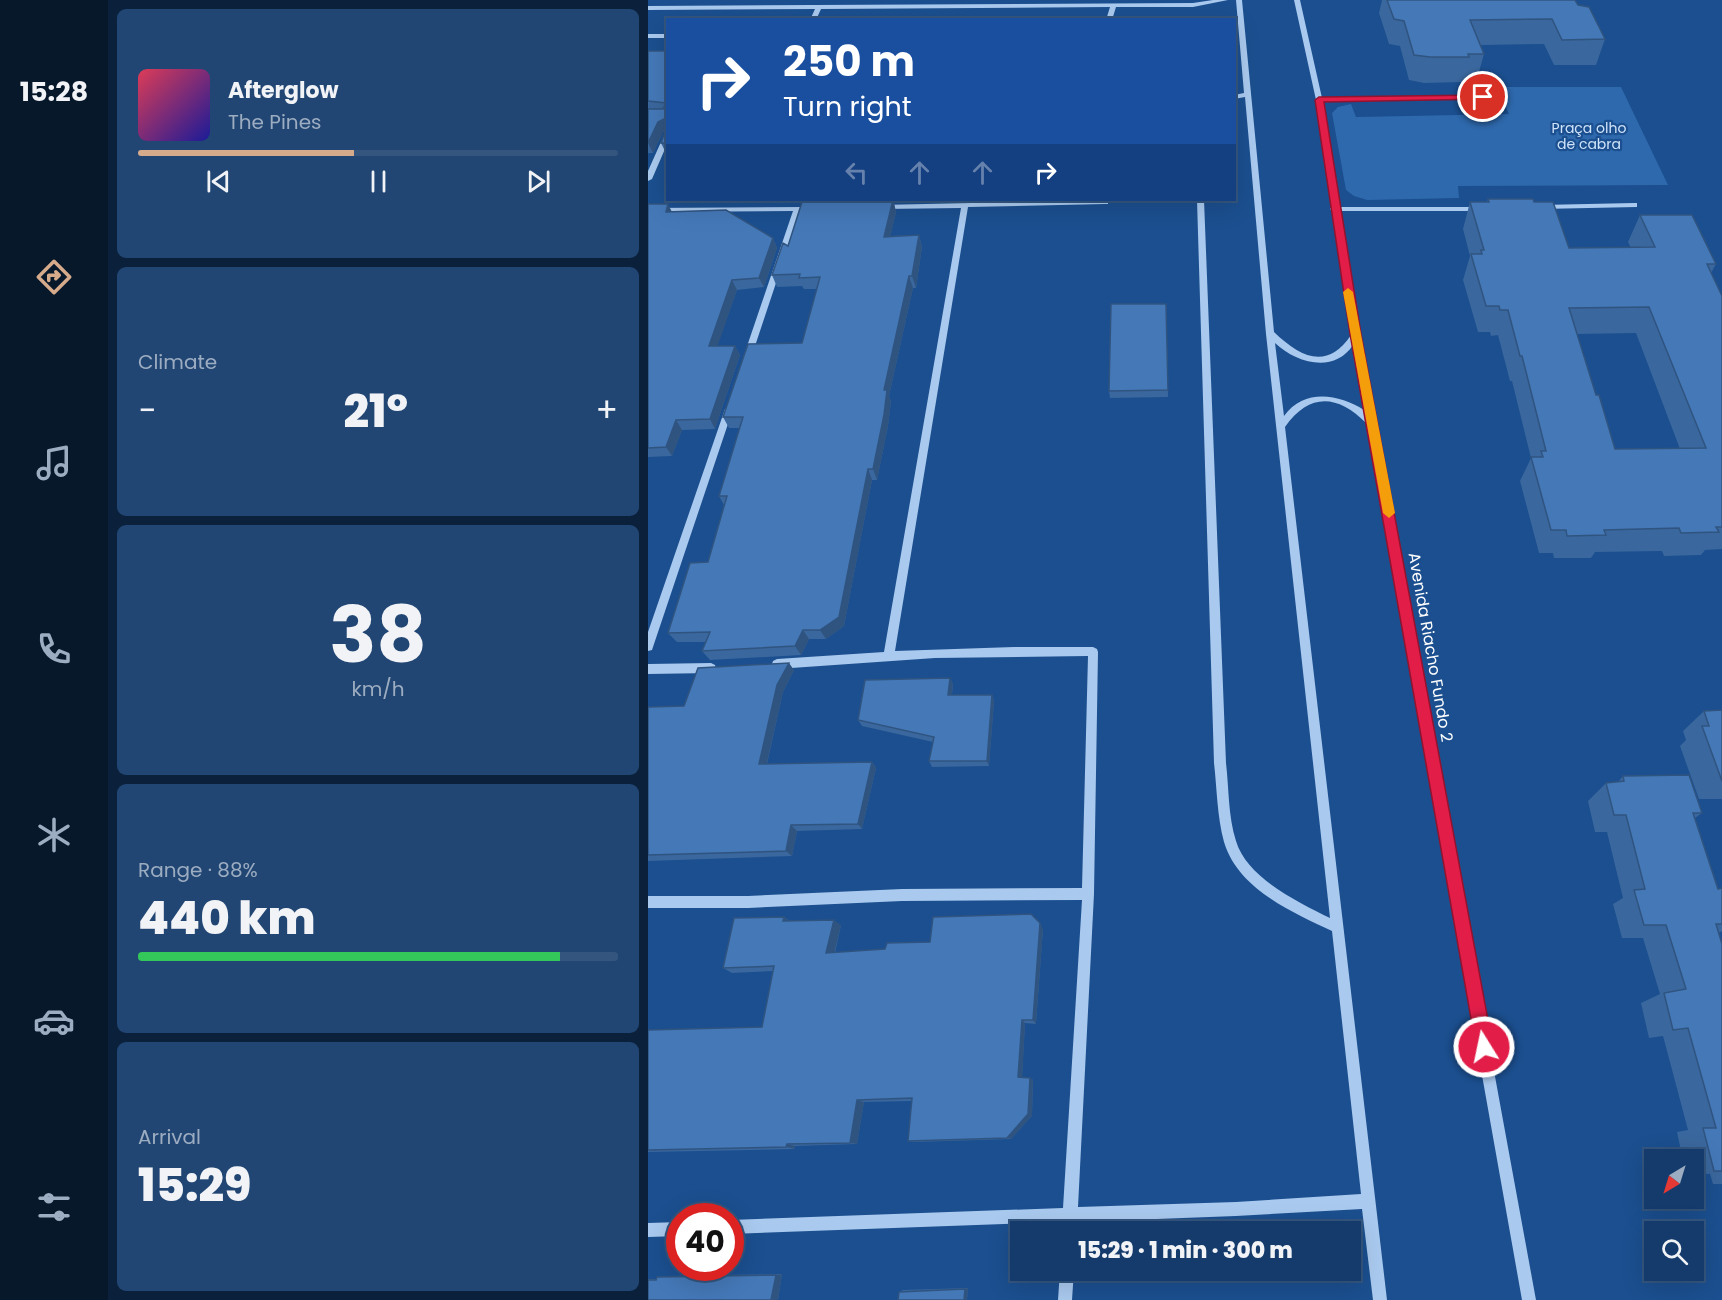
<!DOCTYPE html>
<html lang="en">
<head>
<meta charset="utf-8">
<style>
  :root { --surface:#143b6b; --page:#214673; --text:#f1f3f6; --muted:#9dadc1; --line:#33557e; --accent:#d6ab8b }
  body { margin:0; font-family:Poppins,sans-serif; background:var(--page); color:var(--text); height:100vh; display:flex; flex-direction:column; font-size:22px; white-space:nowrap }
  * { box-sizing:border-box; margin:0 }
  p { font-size:20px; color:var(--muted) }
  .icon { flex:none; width:33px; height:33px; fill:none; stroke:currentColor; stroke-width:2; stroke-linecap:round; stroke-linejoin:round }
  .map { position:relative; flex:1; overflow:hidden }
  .panel { display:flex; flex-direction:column; gap:9px; padding:9px; background:#0b203b; width:540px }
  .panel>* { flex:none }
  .banner { position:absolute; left:18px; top:18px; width:570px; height:183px; border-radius:0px; box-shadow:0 6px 24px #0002,0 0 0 2px var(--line); background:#1a4fa0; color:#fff; overflow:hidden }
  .needle { width:39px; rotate:218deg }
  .controls { position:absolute; left:996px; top:1149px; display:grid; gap:12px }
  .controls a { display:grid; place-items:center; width:60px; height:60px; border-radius:0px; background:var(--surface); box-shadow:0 6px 24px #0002,0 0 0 2px var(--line); font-size:30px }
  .speed { position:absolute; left:18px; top:1203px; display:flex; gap:12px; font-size:30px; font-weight:700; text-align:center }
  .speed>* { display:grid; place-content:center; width:78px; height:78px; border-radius:50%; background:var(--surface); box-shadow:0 6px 24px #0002,0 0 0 2px var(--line); line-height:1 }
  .speed .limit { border:9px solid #d22; background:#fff; color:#111 }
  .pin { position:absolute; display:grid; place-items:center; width:51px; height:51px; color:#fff; margin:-26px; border:3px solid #fff; border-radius:50%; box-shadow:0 2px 6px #0007 }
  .me { position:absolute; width:66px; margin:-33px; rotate:350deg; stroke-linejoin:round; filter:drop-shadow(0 0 4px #0008) }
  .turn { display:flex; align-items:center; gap:21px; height:126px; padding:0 18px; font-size:27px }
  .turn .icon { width:78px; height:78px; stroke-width:2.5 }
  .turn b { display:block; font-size:42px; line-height:51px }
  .lanes { display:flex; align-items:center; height:57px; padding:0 18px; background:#0003; justify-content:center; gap:30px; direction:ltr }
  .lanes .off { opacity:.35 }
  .big { font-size:45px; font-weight:800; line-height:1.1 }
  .panel .widget { flex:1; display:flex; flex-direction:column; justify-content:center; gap:9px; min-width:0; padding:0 21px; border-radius:9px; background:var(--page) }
  .panel .dial { align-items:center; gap:0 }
  .dial b { font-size:78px; line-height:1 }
  .song { display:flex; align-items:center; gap:18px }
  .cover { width:72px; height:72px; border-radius:9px; background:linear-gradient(135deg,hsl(350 70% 55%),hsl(240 70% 35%)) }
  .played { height:6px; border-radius:3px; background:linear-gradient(90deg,var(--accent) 45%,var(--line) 45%) }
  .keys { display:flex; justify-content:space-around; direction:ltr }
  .heat { display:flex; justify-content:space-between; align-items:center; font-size:33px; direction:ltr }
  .charge { height:9px; border-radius:4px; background:linear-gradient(90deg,#34c759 88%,var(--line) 0) }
  .trip { position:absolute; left:362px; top:1221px; width:351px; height:60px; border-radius:0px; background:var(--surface); box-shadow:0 6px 24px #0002,0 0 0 2px var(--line); font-weight:800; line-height:60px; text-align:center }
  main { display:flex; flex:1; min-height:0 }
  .tab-bar { display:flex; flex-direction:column; width:108px; justify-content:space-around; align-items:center; background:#08182b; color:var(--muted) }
  .tab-bar .icon { width:42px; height:42px }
  .tab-bar .current { color:var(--accent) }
  .tab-bar b { font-size:27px; color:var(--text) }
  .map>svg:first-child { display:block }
</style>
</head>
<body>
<main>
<nav class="tab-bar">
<b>15:28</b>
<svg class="icon current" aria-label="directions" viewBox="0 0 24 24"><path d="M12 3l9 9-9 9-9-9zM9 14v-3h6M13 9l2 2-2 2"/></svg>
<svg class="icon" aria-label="music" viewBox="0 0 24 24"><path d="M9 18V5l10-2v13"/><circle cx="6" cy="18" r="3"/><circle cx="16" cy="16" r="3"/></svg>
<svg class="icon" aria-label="phone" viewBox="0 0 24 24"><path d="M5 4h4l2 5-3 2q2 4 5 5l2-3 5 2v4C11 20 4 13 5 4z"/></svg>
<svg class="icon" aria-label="climate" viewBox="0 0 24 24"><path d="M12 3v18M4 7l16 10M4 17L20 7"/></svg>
<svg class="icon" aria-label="car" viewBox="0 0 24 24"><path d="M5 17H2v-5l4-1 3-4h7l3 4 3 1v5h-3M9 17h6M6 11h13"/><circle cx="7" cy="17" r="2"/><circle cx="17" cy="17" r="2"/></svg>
<svg class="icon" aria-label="filters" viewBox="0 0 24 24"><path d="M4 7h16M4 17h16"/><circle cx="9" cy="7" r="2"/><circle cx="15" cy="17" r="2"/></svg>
</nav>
<section class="panel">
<div class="widget">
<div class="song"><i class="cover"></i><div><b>Afterglow</b><p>The Pines</p></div></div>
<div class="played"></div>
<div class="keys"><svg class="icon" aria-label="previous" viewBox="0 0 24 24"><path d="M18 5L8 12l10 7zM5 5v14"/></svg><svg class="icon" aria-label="pause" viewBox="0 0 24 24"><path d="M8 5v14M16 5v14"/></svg><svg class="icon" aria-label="next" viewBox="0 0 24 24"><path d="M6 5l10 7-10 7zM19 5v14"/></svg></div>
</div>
<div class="widget"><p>Climate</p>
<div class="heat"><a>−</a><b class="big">21°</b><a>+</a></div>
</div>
<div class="widget dial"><b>38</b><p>km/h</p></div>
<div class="widget"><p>Range · 88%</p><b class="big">440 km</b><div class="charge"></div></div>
<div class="widget"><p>Arrival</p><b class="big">15:29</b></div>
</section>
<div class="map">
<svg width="1074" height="1300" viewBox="0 0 1074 1300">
  <rect width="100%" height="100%" fill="#1b4f8f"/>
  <!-- green -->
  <path fill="#2e69ad" d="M849,87H973L1020,185L810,186L811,198L719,200L706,196L698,190L684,113L690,107L703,104L708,117L861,114Z"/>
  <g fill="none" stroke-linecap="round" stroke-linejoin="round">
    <!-- minor -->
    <path fill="#a9c9ee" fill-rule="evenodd" d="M565,0H580L545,7H468L464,20H458L462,7L173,9L168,20H162L167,9L0,10V6L545,3Z
      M588,0H594L626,332C652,357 679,371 703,335L684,211L682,209L684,207L668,100L646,0H652L674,98L835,95L838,97L835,99L675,102L691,207H832L836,209L832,211H692L711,335L888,1300H874L718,423C689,394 661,393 637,427L739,1300H725L714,1209L588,1216L429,1222L428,1232H414V1222L82,1234V1220L415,1208L434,900L254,901L100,908H0V896H100L254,889L434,888L440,656L287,658L129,669L125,667L124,664L125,661L129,659L236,652L313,208L234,209H231V205L460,200V204H457L320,207L247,651L366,647H445L449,649L450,652L446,894L430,1207L588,1202L713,1194L684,931C644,912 590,889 576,842C569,816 569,789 566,763L549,200H556L578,763C581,788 580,816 588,841C599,878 650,902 682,918L618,334L597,97L586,99V95L596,93ZM627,343C648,363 686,374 705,345L716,410C691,394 656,388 636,416Z
      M0,34H20V38H0Z
      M20,131V142L4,179L0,181V171L17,133Z
      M986,203H989V207L893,209L889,207L893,205Z
      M156,207L160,209L152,211L103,358L102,360H96L95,358L145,211L0,212V208Z
      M81,406L85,409L5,647L4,650L0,651V632L77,409Z
      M63,663L67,665L68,668L67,671L63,673L0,674V664Z
      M32,1222V1236L0,1237V1223Z
      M412,1270H426L424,1300H410Z"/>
  </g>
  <!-- wall -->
  <path fill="#3a679d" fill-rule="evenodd" d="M734,0H927L930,5L957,39L948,65H906L896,44L833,45L836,54L829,79H816L815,82L776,83L761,80L752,46L741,44L731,13Z
    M0,51H20V153H18L13,143L17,131L15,132L5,153H0Z
    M840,199L886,202L921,248H983L980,242L992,215L1068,264L1063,273L1074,296V549L1057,550L1053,555L1016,556L1014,551L947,552L943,558H906L905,553H891L872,481L883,458L864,381H862L850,335L843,336L842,332H830L815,280L822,256L815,229L822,202H839ZM988,333L1032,449H967L948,395L929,334Z
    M159,200H251L250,203H246L248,212L242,236L271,235L274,247L268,288H265L241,396L243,401L240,426L229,480H224L196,626L178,639H161L153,655L62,660L54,651L58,642H29L20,633L60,562L76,505L71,496L92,428H81L75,417L154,343L169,289H156L154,286L129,287L124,275L140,246L160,202Z
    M0,204L24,212L125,238L129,248L116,287L89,290L69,346H87L92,355L67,429L34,430L24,456L0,457Z
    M518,304L520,397L462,398L461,391Z
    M146,670L135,692L119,764L224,762L228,768L214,829L149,831L144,856L0,861V707L36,706Z
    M302,678L305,684L304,695H344L346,701L341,766L284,767L281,761L285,742L214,726L210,720Z
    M1074,710V799H1051L1032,746L1038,740L1035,731L1056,711Z
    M975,776L1054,813L1047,818L1070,889L1074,888V931L1071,933L1074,944V1184H1065L1062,1174L1046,1173V1160H1035L1029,1132L1040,1130L1031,1096L1015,1036L1001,1038L993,1003L1012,994L995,938H974L965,904L975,898L959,832H947L940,801L958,783L970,782Z
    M136,917L142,921L193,925L187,953L237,949L282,942L395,929L388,1024L377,1023L374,1077L382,1078L385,1080L384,1116L363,1139L266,1142L260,1141L264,1101L216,1102L209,1144L147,1146V1149L0,1152V1030L114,1027L125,971L84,973L75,968Z
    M134,1274L130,1300H0V1279H9V1277L18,1276Z
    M320,1288L319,1300L251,1292L255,1290Z"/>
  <!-- shaded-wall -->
  <path fill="#305480" d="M16,119L20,129L15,132L5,153L0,143L10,122Z
    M245,200L248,212L240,248L236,237Z
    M20,204L25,214L18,212Z
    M271,235L274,247L268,288L264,276Z
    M125,238L129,248L116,287L111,278Z
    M261,276L265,288L241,396L243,401L240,426L229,480L225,469L236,390Z
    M84,280L89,290L66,356L61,346Z
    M87,346L92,355L67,429L62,419Z
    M28,420L34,430L24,456L18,447Z
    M220,469L224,480L196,626L178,639L172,630Z
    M155,630L161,639L153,655L147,646Z
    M141,663L146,670L135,692L117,771L111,764L129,685Z
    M302,678L305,684L303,701L300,695Z
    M344,695L346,701L341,766L339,761Z
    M224,762L228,768L214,829L210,824Z
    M143,825L149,831L144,856L138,851Z
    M136,917L144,922L135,921Z
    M186,920L193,925L185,958L178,953Z
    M392,923L395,929L388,1024L385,1020Z
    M374,1020L377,1023L374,1080L370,1077Z
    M382,1078L385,1080L384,1116L363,1139L359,1138Z
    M209,1100L216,1102L209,1144L202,1143Z
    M139,1144L147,1146V1149L138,1147Z
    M134,1274L130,1300H123L128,1275Z
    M320,1288L319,1300H316L317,1289Z"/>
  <!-- building -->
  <path fill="#4478b7" stroke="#305480" stroke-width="1.5" fill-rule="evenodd" d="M739,0H927L930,5L941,7L957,39L914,40L904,19L822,20L836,54H820L821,57H782L766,55L756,21L746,19Z
    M0,51H20V143H13L17,132L16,119L10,122L0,143V109H15L18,103L0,101Z
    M840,199H885L886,202H905L921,248L1007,247L992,215H1044L1068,264H1059L1074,296V527H1068L1071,532L1033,533L1031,528L956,530L958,535L919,536L918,530H903L883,457H895L893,451H898L874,356H872L860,310H852L851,306H838L823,254H834L833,250H836L822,202H841ZM1001,307L1058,448L967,449L951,395H948L921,308Z
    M245,200L236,237L271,235L264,276H261L236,390H239L236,415L225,469H220L191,617L172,630H155L147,646L54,651L62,632L20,633L42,563L60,562L79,496H71L95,417H75L100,344L154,343L172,277L151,278L152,274L124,275L135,243L140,246L154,202Z
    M0,204H20L18,212L78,210L125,238L111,278L84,280L61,346H87L62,419L28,420L18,447L0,448Z
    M463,304H518L520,390L461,391Z
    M141,663L129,685L111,764L224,762L210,824L143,825L138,851L0,855V707L36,706L50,668Z
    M302,678L300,695H344L339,761H281L286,737L210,720L217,680Z
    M1074,710V781L1054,726H1061L1056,711Z
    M1041,775L1054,813H1045L1070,889L1074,888V924H1068L1074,944V1171H1066L1055,1128H1068L1040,1028L1025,1030L1016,993L1038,989L1018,925H996L986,890L997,889L978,815H966L958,783L976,781L975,776Z
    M383,914L392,923L385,1020H374L370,1077L382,1078L380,1114L359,1138L260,1141L264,1098L209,1100L202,1143L139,1144L138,1147L0,1150V1030L114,1027L126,966L75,968L86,918L136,917L135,921L186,920L178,953L237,949L239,943L282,942L285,917Z
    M128,1275L123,1300H0V1280H8L9,1277Z
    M317,1289L316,1300H250L251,1292Z"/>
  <!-- route -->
  <path fill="#e11d48" stroke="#92132f" stroke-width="1.5" d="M835,95L839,97L838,99L676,102L713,334L845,1047L842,1053L836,1055L830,1053L828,1047L702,334L667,100L671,97Z"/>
  <!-- slow -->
  <path fill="#f59e0b" d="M700,288L705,292L747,513L741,518L735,513L695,292Z"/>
  <g text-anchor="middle" stroke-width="4.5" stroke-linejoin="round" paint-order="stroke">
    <!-- far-park labels -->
    <g font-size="14" fill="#cfe3fa" stroke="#1b4f8f">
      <text x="941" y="133">Praça olho<tspan x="941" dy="16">de cabra</tspan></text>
    </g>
    <!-- street labels -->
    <g font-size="16" fill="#fff" stroke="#1b4f8f">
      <text transform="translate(783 647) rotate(80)" y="6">Avenida Riacho Fundo 2</text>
    </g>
  </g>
</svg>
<div class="controls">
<a><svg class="needle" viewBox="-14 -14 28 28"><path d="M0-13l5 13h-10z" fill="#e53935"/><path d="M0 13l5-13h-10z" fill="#9dadc1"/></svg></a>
<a><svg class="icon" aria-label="search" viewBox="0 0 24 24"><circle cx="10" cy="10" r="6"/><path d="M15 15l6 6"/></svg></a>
</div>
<div class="speed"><div class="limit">40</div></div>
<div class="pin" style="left:835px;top:97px;background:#d93025"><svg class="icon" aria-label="arrive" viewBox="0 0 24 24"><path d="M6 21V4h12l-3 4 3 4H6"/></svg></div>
<svg class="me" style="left:836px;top:1047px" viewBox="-20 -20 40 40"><circle r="17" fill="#e11d48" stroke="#fff" stroke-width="3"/><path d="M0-11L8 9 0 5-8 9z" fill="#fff"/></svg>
<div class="trip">15:29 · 1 min · 300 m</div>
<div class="banner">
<div class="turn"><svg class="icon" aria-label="right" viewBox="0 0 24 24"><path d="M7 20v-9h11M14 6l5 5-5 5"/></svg><div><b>250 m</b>Turn right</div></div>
<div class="lanes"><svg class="icon off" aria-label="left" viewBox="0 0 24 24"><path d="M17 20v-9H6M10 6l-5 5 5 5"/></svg><svg class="icon off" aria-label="ahead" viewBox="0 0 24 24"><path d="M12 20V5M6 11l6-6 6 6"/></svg><svg class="icon off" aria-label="ahead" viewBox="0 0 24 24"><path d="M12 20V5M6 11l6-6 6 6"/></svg><svg class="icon" aria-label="right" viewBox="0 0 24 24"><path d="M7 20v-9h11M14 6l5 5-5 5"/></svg></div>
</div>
</div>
</main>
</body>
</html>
